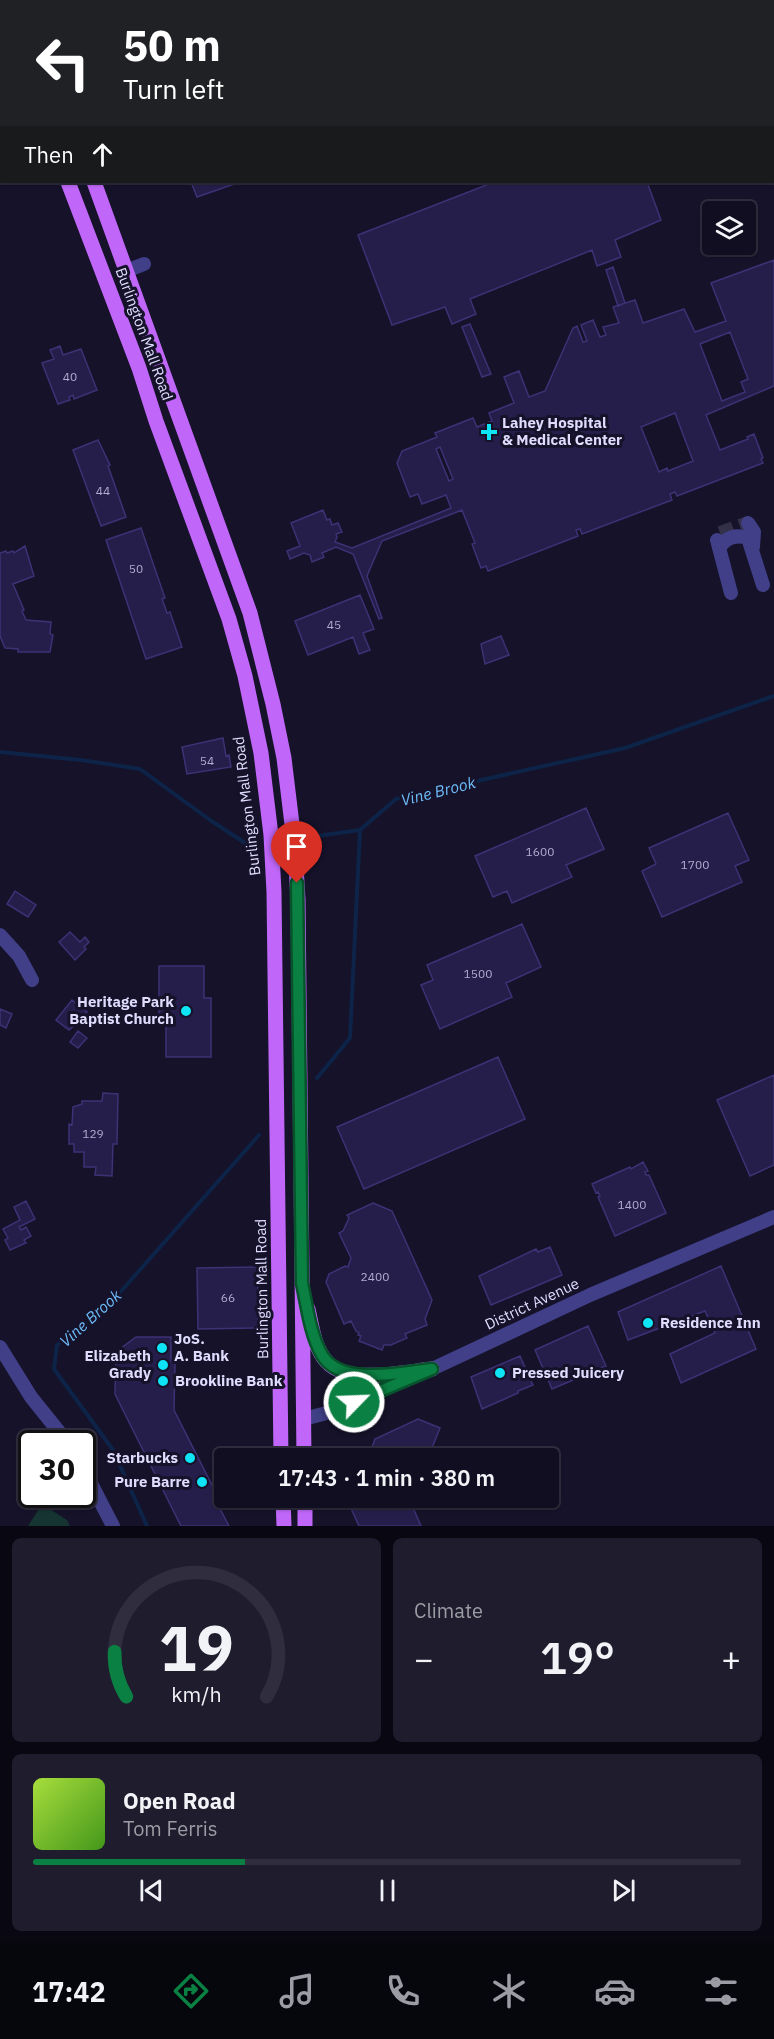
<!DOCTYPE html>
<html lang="en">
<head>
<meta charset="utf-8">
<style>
  :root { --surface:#100e20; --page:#1e1c2d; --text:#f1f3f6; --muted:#9c9ca5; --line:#302e3e; --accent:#0b8043 }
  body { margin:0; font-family:"IBM Plex Sans",sans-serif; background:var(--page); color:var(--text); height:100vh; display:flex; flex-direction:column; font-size:22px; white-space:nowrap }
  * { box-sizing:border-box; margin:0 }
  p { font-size:20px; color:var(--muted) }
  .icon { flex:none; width:33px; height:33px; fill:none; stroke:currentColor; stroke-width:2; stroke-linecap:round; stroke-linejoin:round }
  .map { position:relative; height:1526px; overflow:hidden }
  .sheet { display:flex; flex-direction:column; gap:12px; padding:12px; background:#090812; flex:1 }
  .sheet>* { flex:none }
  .hud { position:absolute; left:0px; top:0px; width:774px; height:183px; box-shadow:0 2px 4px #0004,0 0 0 2px var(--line); background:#202124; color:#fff; overflow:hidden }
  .tools { position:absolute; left:702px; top:201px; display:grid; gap:12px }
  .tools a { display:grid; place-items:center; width:54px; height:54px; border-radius:6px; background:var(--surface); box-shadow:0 2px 4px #0004,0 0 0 2px var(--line); font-size:30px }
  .speed { position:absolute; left:18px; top:1430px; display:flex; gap:12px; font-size:30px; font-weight:700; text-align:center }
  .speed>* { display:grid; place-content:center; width:78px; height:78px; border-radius:50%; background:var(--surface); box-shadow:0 2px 4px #0004,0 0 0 2px var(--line); line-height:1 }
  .speed .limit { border:3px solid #111; border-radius:9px; background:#fff; color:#111 }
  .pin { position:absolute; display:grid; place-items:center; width:51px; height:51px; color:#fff; margin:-62px -26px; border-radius:50% 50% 50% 0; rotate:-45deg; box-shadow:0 0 6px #0007 }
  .pin .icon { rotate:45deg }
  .me { position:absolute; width:66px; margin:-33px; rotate:66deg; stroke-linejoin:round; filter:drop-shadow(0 0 4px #0008) }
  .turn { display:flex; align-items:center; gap:21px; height:126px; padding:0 24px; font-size:27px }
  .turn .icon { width:78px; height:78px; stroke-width:2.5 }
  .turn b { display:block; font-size:42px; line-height:51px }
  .then { display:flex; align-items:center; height:57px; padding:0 24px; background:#0003; gap:12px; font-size:22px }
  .big { font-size:45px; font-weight:600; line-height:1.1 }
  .sheet .widget { flex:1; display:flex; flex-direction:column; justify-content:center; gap:9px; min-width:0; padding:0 21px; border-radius:9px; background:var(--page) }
  .sheet .dial { align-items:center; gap:0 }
  .dial svg { height:156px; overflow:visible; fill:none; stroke:var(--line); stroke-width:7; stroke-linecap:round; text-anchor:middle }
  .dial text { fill:var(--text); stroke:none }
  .song { display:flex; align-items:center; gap:18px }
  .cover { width:72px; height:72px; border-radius:9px; background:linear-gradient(135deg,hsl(80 70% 55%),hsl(100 70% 35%)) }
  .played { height:6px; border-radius:3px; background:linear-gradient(90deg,var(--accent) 30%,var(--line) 30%) }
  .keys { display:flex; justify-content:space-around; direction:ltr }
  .heat { display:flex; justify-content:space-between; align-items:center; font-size:33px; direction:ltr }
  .sheet .tiles { flex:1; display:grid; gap:12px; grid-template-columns:1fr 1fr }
  .widget:last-child { grid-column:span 2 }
  .trip { position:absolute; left:214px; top:1448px; width:345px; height:60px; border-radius:6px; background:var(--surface); box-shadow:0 2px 4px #0004,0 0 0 2px var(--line); font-weight:600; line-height:60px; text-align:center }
  .tab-bar { display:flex; height:96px; justify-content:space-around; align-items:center; background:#06060d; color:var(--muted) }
  .tab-bar .icon { width:42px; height:42px }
  .tab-bar .on { color:var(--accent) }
  .tab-bar b { font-size:27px; color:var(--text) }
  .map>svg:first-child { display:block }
</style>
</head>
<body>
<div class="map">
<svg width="774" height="1526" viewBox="0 0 774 1526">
  <rect width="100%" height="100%" fill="#15122a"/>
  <!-- green -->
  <path fill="#153432" d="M42,1504L67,1520L70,1526H28Z"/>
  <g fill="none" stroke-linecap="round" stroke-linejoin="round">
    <!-- stream -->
    <path stroke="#0d2448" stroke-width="4" d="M0,752L81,760L140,769L210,820L248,845
      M317,836L360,830
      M317,1078L350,1038L360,830L396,799L625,748L774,696
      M147,1526L113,1450L54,1369L57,1345L108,1306L259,1135"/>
  </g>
  <!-- building -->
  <path fill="#261e4a" stroke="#3e3175" stroke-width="1.5" fill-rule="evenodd" d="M191,182H240L197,197Z
    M494,182H647L661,220L615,240L621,257L597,266L592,250L470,299L476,314L452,324L445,307L392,325L358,235Z
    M774,260V386L706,415L720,450L748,439L747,437L754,434L763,458L761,459L763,463L677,496L675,492L670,494L672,500L582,534L580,529L576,530L578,536L488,571L486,566L481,568L472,544L475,543L462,510L382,541L367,576L382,618L379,619L353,554L336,547L322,553L324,557L312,562L310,555L304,553L290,559L287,551L300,546L291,523L323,510L327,520L330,519L332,525L338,523L342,532L336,534L337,537L335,542L352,548L451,508L446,495L422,504L418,494L410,497L397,463L402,451L437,437L435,433L473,418L477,427L492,421L489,413L514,403L504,377L519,371L529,397L545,391L573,328L577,326L583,342L587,341L581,325L593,320L600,337L606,335L603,327L619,323L613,307L635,300L643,323L684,309L695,332L726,321L711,283ZM730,332L748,379L741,382L745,392L722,401L700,344ZM675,413L693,461L668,471L667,468L659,472L641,427ZM440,447L453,479L449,481L436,449Z
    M613,267L625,303L618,306L606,270Z
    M470,324L491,374L482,377L462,327Z
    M60,346L63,355L81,349L97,390L74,399L73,395L69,397L70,400L58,404L42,363L54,359L50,350Z
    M98,440L110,465L108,466L126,517L101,526L73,450Z
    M141,528L165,598L162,599L167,613L170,612L182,647L146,659L106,540Z
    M25,546L34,576L13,584L24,610L22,611L26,620L51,622L50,634L53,635L50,652H18V649L5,648L0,636V553L6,551L7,553L13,551L14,553Z
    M360,595L374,629L363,633L370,650L359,654L353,637L308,655L295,621Z
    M501,636L509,655L485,664L481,644Z
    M223,738L226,756L229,755L231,767L187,774L182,747Z
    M586,808L604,849L566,865L572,877L512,903L507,891L493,897L475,856Z
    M728,813L749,860L735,866L742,882L662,917L642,871L656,864L649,848Z
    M15,891L36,905L28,917L7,904Z
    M522,924L541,967L506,983L512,997L440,1029L421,985L433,980L427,965Z
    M70,932L80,942L85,937L89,942L84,947L86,949L75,960L59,942Z
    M159,966H204V998H211V1057H166V1022H159Z
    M72,1000L87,1012L83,1018L79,1015L76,1020L78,1022L69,1030L56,1020Z
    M0,1009L12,1014L6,1028L0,1025Z
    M78,1031L87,1038L78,1048L70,1042Z
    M498,1057L525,1119L364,1189L337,1127Z
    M774,1075V1165L750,1176L717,1100Z
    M103,1093L118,1094L117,1144H113L112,1176L95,1175L96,1167H84V1152H74V1144H69V1124L72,1125L73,1107L82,1104V1101H102Z
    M643,1162L648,1171L645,1172L646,1175H649L666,1213L615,1236L598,1197L600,1196L598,1192L596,1193L592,1184L630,1167L631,1169Z
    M26,1201L35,1219L19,1227L21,1230L26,1227L31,1236L24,1240L26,1243L10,1250L5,1240L8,1238L3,1229L20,1220L14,1207Z
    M373,1203L392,1211L432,1300L425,1319L427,1325L405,1334L407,1338L391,1345H384L382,1350L359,1341L361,1336L358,1335L359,1333L356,1331L351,1321L344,1324L326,1282L329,1274L345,1266L348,1267L351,1258L339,1233L343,1231L349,1218L347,1215Z
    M550,1247L562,1275L491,1305L479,1276L536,1249L538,1252Z
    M721,1266L756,1349L681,1383L670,1354L715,1333L705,1311L628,1340L618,1312Z
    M258,1267V1328L198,1329L197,1268Z
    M588,1326L606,1366L552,1389L535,1350Z
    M136,1337H171V1361L175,1364L174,1410L220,1501L218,1505L229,1526H181L115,1394L116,1352Z
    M520,1356L533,1385L518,1391V1393L482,1409L471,1377Z
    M418,1419L440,1428L428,1458H368L375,1439Z
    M352,1497H413L411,1503L421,1526H359L349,1504Z"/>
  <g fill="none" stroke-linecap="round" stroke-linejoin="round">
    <!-- minor-tunnel -->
    <path stroke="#33304a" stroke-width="14" stroke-dasharray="14 7" stroke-linecap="butt" d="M720,533L748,523"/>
    <!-- minor -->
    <path stroke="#403f87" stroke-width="14" d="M0,76L2,75
      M126,271L144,264
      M748,523L754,532L753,547
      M717,540L731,593
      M719,548C726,537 736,534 748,538L763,585
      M0,935L19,956L32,980
      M0,1347L31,1397L68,1443
      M304,1419L334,1411L432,1369L590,1295L774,1217
      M82,1466L113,1526"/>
    <!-- major -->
    <path stroke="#c067f9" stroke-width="15" d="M18,0L19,2
      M0,12L2,14
      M68,182L139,368L156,421L229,619L245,676L261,753L271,835L274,892L281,1458
      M94,182L250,613L273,704L284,758L295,849L298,900L304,1458
      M308,1309C312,1326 314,1348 327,1362C348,1385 404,1372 432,1369
      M283,1497L284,1526
      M305,1497V1526"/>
  </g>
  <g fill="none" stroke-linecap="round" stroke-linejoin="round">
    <defs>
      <path id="route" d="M297,883L302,1283C307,1306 310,1334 322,1355C341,1387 401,1372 432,1369L354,1402"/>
    </defs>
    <!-- route casing -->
    <use href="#route" stroke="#07532c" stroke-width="15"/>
    <!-- route -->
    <use href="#route" stroke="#0b8043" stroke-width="10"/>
  </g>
  <!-- markers -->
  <g fill="#0fe4f6" stroke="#15122a" stroke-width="2">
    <path d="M486 423h6v6h6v6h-6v6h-6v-6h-6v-6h6z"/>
    <circle cx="186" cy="1011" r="6"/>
    <circle cx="648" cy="1323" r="6"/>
    <circle cx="162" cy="1348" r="6"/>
    <circle cx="163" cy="1365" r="6"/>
    <circle cx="500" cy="1373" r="6"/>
    <circle cx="163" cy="1381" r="6"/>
    <circle cx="190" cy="1458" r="6"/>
    <circle cx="202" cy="1482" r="6"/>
  </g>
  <g text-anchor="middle" stroke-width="6" stroke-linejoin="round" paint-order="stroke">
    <!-- number labels -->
    <g font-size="12" fill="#b1acd1">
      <text x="70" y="381">40</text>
      <text x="103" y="495">44</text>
      <text x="136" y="573">50</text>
      <text x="334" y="629">45</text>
      <text x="207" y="765">54</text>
      <text x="540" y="856">1600</text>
      <text x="695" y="869">1700</text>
      <text x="478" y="978">1500</text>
      <text x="93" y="1138">129</text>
      <text x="632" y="1209">1400</text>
      <text x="375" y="1281">2400</text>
      <text x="228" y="1302">66</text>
    </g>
    <!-- street labels -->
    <g font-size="15" fill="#dfdcfe" stroke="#15122a">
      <text transform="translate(144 334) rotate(70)" y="5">Burlington Mall Road</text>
      <text transform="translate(247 806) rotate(-97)" y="5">Burlington Mall Road</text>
      <text transform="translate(262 1289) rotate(-91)" y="5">Burlington Mall Road</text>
      <text transform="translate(532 1304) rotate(-25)" y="5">District Avenue</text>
    </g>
    <!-- poi labels -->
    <g font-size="15" font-weight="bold" fill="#dfdcfe" stroke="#15122a" text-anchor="start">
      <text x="502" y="428">Lahey Hospital<tspan x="502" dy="17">&amp; Medical Center</tspan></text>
      <text x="174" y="1007" text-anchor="end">Heritage Park<tspan x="174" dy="17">Baptist Church</tspan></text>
      <text x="660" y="1328">Residence Inn</text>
      <text x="174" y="1344">JoS.<tspan x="174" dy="17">A. Bank</tspan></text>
      <text x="151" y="1361" text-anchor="end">Elizabeth<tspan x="151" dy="17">Grady</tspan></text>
      <text x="512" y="1378">Pressed Juicery</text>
      <text x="175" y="1386">Brookline Bank</text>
      <text x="178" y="1463" text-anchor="end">Starbucks</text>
      <text x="190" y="1487" text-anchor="end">Pure Barre</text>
    </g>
    <!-- water labels -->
    <g font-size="16" font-style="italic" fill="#6ebcfa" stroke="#15122a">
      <text transform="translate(438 791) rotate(-14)" y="6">Vine Brook</text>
      <text transform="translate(90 1318) rotate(-42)" y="6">Vine Brook</text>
    </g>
  </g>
</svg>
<div class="tools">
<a><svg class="icon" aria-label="layers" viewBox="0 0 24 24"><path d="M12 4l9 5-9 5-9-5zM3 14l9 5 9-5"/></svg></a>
</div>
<div class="speed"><div class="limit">30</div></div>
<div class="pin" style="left:297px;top:883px;background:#d93025"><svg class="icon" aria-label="arrive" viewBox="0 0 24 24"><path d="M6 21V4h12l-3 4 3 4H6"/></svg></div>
<svg class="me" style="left:354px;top:1402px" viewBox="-20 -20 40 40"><circle r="17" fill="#0b8043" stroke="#fff" stroke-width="3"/><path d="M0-11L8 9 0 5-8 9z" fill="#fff"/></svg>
<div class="trip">17:43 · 1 min · 380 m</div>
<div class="hud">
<div class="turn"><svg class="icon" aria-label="left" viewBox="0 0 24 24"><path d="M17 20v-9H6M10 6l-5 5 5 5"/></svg><div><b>50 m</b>Turn left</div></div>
<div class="then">Then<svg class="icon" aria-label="ahead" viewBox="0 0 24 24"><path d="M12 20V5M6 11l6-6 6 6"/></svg></div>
</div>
</div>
<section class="sheet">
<div class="tiles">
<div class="widget dial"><svg viewBox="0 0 100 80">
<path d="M14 69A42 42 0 1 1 86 69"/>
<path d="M14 69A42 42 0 0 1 8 46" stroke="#0b8043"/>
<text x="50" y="56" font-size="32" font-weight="700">19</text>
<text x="50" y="72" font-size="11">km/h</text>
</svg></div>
<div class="widget"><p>Climate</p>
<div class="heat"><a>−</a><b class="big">19°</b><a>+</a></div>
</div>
<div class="widget">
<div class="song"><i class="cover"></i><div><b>Open Road</b><p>Tom Ferris</p></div></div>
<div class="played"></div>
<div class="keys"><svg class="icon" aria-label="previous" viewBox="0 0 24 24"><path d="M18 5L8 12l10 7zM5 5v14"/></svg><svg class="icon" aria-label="pause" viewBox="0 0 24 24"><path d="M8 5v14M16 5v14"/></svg><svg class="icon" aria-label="next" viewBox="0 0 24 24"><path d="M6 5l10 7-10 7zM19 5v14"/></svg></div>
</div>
</div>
</section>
<nav class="tab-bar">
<b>17:42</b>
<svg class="icon on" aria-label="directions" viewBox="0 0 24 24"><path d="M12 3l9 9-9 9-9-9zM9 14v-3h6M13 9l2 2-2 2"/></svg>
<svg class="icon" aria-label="music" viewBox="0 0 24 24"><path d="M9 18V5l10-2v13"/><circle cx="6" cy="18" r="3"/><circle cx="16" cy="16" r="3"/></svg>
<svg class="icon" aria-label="phone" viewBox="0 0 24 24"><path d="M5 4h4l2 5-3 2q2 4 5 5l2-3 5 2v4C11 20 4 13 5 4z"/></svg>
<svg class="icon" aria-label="climate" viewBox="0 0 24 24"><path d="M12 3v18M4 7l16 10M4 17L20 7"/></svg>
<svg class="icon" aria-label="car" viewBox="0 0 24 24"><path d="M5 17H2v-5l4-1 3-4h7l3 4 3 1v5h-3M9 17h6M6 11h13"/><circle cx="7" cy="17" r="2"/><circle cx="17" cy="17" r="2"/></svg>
<svg class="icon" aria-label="filters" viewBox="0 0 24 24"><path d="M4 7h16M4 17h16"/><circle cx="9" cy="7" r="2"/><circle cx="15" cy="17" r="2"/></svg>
</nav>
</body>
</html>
